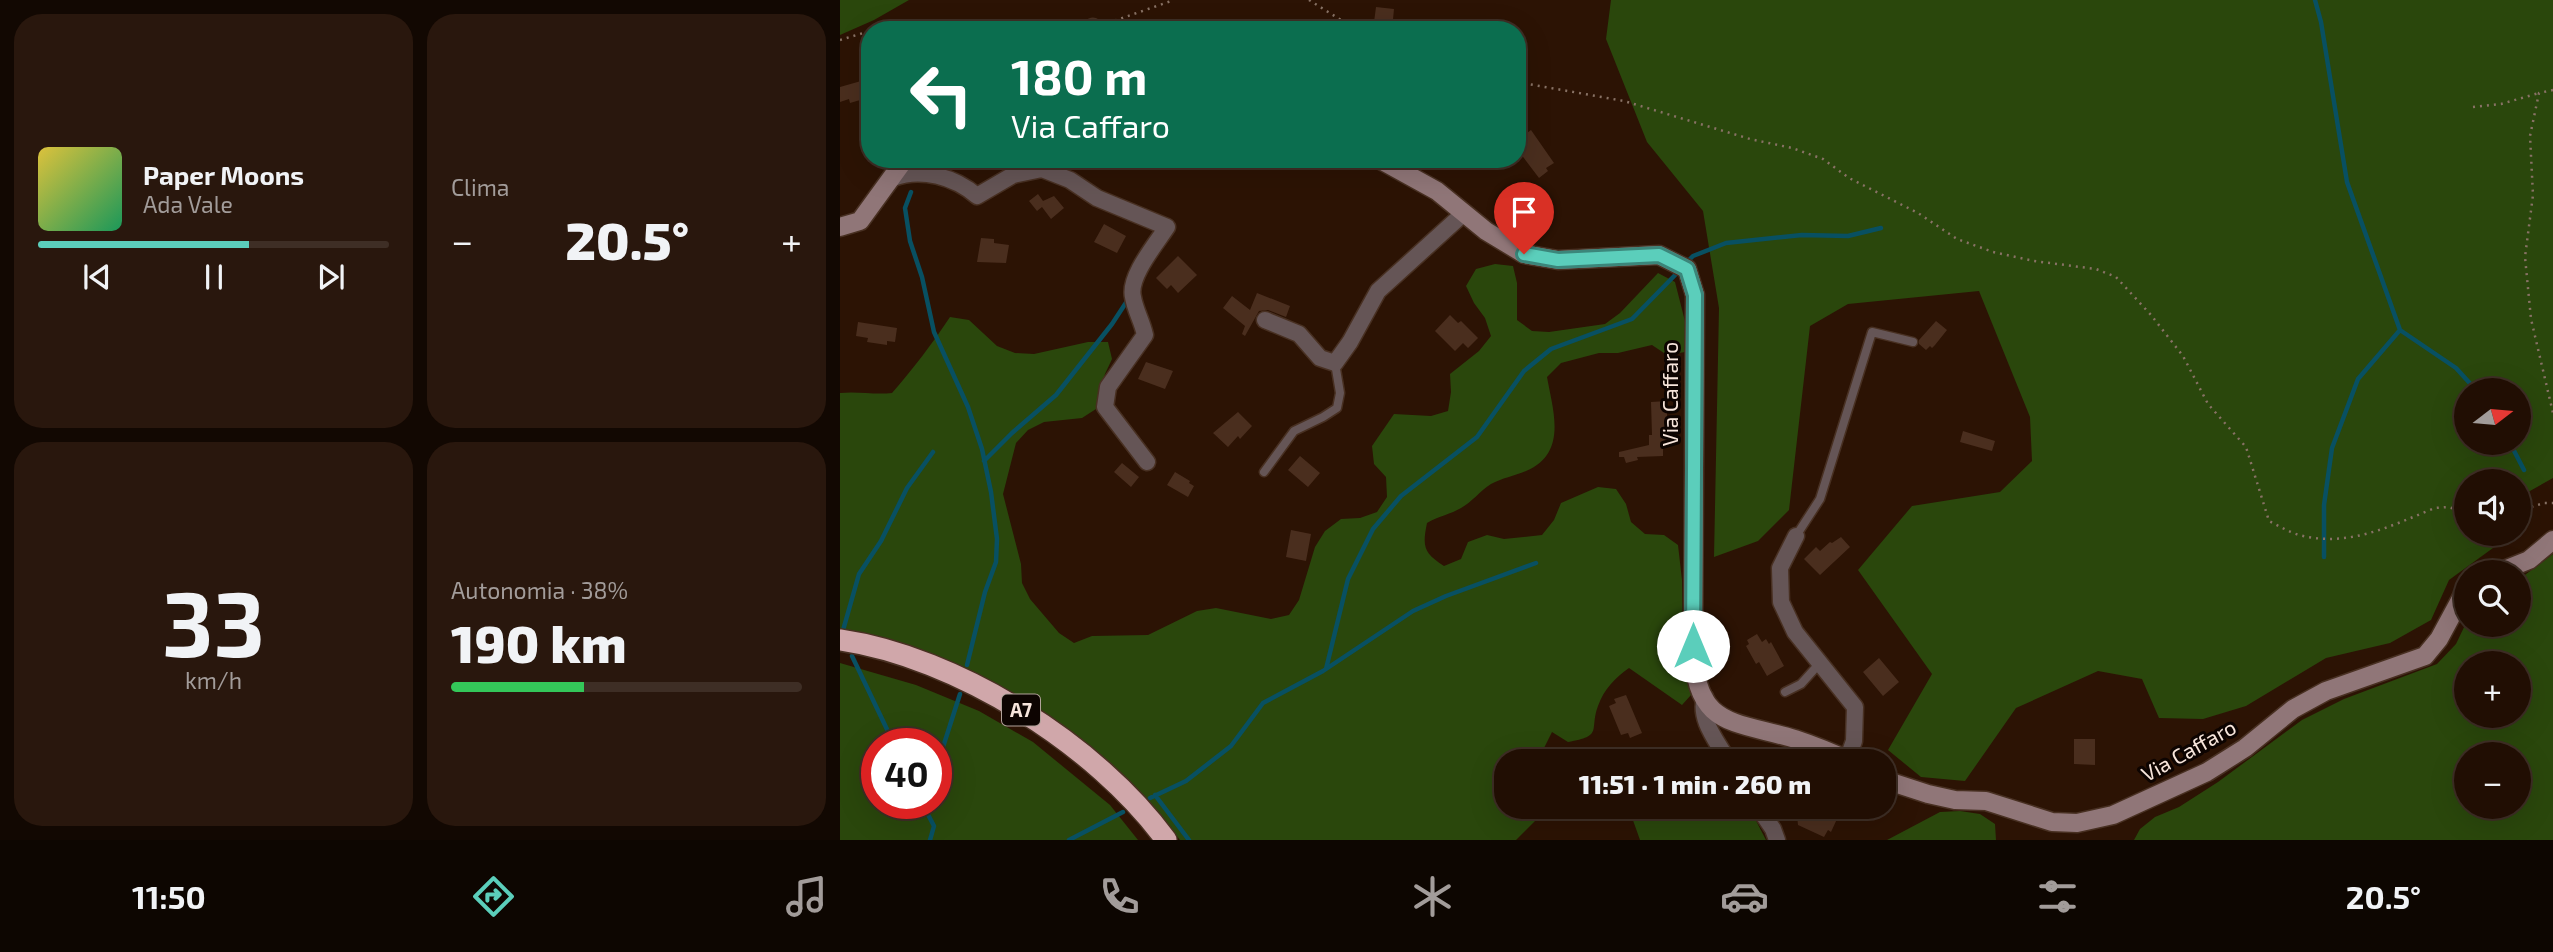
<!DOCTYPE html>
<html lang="it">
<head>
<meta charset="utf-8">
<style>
  :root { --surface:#210e03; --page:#29170d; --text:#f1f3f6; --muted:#a29c9a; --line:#3e2e25; --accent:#5bcebb }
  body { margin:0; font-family:"Exo 2",sans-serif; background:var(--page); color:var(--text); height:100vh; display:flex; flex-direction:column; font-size:26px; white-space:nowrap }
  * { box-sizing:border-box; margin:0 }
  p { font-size:23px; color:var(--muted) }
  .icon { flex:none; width:38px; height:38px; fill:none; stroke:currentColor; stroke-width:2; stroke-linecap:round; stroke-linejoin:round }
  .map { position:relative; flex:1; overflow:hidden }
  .details { display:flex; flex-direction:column; gap:14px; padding:14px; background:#120802; width:840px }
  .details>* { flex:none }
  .hud { position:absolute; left:21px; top:21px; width:665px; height:147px; border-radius:28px; box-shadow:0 7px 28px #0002,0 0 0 2px var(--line); background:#0b6e4f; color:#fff; overflow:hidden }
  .needle { width:46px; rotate:74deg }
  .buttons { position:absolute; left:1614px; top:378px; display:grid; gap:14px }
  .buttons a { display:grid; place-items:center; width:77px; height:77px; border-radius:50%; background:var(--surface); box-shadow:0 7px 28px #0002,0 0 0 2px var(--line); font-size:35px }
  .speed { position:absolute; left:21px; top:728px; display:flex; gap:14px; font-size:35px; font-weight:700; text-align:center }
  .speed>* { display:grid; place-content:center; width:91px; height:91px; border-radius:50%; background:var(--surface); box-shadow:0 7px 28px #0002,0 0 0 2px var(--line); line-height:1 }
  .speed .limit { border:10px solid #d22; background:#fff; color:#111 }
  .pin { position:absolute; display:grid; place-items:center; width:60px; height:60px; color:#fff; margin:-72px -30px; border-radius:50% 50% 50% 0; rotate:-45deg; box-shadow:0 0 7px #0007 }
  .pin .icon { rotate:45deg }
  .me { position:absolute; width:77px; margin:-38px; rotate:0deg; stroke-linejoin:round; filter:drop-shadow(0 0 5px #0008) }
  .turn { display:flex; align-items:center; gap:24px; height:147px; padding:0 35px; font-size:32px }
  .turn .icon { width:91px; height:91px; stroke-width:2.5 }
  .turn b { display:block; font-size:49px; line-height:60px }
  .big { font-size:52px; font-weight:800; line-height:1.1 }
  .details .widget { flex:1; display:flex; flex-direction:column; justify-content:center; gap:10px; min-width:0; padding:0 24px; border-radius:28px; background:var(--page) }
  .details .dial { align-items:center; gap:0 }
  .dial b { font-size:91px; line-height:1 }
  .song { display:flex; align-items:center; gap:21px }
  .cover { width:84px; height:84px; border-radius:10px; background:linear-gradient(135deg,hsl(50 70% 55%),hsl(150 70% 35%)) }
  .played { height:7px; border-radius:4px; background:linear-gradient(90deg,var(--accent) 60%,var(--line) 60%) }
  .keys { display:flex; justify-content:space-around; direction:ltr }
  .heat { display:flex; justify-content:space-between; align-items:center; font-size:38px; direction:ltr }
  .charge { height:10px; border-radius:5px; background:linear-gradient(90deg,#34c759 38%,var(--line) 0) }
  .details .tiles { flex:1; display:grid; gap:14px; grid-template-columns:repeat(2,1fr) }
  .trip { position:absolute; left:654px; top:749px; width:402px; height:70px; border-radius:28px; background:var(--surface); box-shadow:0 7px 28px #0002,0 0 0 2px var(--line); font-weight:800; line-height:70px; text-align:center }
  .tab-bar { display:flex; height:112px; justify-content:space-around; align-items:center; background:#0d0601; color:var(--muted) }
  .tab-bar .icon { width:49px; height:49px }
  .tab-bar .current { color:var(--accent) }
  .tab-bar b { font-size:32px; color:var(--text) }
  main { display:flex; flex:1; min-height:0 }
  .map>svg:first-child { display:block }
</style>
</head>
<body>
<main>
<section class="details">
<div class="tiles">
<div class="widget">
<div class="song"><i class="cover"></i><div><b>Paper Moons</b><p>Ada Vale</p></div></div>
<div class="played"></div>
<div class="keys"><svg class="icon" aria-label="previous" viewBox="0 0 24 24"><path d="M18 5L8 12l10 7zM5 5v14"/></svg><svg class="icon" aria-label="pause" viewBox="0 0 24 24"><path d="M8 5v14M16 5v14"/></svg><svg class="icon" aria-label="next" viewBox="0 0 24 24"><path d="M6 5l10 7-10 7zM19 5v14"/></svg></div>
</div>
<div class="widget"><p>Clima</p>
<div class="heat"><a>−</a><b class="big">20.5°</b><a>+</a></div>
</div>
<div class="widget dial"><b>33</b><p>km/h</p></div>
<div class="widget"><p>Autonomia · 38%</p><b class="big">190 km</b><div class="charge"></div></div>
</div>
</section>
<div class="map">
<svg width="1713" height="840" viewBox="0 0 1713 840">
  <rect width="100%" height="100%" fill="#2c1304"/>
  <!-- green -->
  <path fill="#2a470c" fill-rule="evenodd" d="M0,0H69L34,20L0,35Z
    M771,0H1713V478L1681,496L1678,504V481H1626V534H1667L1664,540L1609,580L1591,620L1550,643L1486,658L1406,706L1363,719L1319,718L1302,679L1258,671L1176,708L1125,781L1081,777L1048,750L1092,674L1018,570L1072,506L1160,492L1192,461L1190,417L1139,291L1008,304L970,326L949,510L918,541L874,557L879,308L863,211L807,142L766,39ZM1678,390V443H1626V390Z
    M655,264L673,266L677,283V320L692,331L709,332L765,324L780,313L818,273L835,282L848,333L845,352L827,355L812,345L778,353H759L721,363L707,377C713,411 728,453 686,471C674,476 662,478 651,484C640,491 632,502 621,508C611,514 599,516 587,523C582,547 584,553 604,566L621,559L628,542L647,535L664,539L702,535L714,520L721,503L758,487L776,489L786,504L791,522L805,534L824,535L838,545L842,580L843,664L851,695L842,705L789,668C775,678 764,689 758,706C749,730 764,736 728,742L712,732L703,750L704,761H667V807H699L695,821L676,840H340C291,777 248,741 180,699C150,680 118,663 84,652C57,643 28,639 0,633V393C18,391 34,395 52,393C73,369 92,344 110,317L129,320L157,346L175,353L194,354L248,342H268L272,359L265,374L256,409L242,418L204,422L188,430L176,443L163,494L181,564L182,583L190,599L219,633L234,643L252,636L308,635L357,611L376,608L431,619L449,615L459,600L475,547L485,531L501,519L520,518L537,512L547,497L546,477L534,464L532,446L554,414L591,416L608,411L611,392L610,374L639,351L651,336L645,318L634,303L626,286L636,269Z
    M1713,554V840H1294L1300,829L1315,817L1339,807L1378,782L1462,720L1504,699L1597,664L1616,644L1626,623L1678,625V580ZM1678,663V716H1626V663ZM1626,754H1678V807H1626Z
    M0,663L76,685L139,711L193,742L270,805L298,840H0ZM37,744H96V803H37Z
    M791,807H909L926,840H800L789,809Z
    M1120,811L1140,814L1155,824L1156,840H1047L1100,812Z"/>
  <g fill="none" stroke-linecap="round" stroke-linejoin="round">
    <!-- stream -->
    <path stroke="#085062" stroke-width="4.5" d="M1475,0L1481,22L1507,182L1560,330L1616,368L1636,390
      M71,192L65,208L70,241L82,277L94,332L128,407L142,449L151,492L157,539L156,562L145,592L127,665
      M846,263L853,256L886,243L962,235L1008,236L1041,228
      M1670,443L1684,470
      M144,461L172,433L216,395L272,324L289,298
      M1484,557V505L1492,448L1518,379L1560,330
      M2,634L19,574L41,541L67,488L93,452
      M12,656L54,744
      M486,669L508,579L533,529L561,496L637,437L684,371L711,349L792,319L840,270
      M96,769L120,694
      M315,795L349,840
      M310,798L346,781L391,746L423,703L483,671L573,611L606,596L696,563
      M82,803L94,826L90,840
      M229,840L283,812"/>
  </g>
  <!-- building -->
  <path fill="#4a2e1e" d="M536,7L554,9L552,30H533Z
    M21,81L27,98L10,103L9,99L0,102V87Z
    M691,130L714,163L706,168L708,171L699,178L677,149L683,144L679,139Z
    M198,194L203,201L214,196L224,208L211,219L202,207L197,211L189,201Z
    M264,224L286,236L277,253L254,242Z
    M141,238L154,239V243L169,245L166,263L137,262Z
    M338,256L357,275L338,293L331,285L327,289L316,278Z
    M417,293L450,306L446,317L428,310L419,311L405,336L402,334L405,326L383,308L392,296L410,310Z
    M610,315L618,323L621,321L638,338L628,348L623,343L615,351L595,331Z
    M1096,321L1107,330L1095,345L1092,348L1090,346L1086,350L1079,344V340Z
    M18,322L57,328L55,342L47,341V345L27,342L28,338L16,336Z
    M306,362L333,371L325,389L298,379Z
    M827,401V444H823V456L797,457L798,460L786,463L784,457H779V452L809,445V435H812L811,402Z
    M398,412L412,426L400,439L398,436L388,447L373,433Z
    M1123,431L1155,441L1152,451L1120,442Z
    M460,456L480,473L468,487L448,470Z
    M282,463L299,477L291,487L274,472Z
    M335,472L350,481L349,483L354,486L348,497L327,485Z
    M451,530L471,534L466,561L446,557Z
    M1001,537L1010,547L980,575L964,559L976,547L980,551L990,542L992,543Z
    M917,634L922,642L926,639L929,644L931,642L944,666L927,676L919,662L916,664L906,646L909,644L907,640Z
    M1039,658L1059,682L1043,696L1023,672Z
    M786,695L802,733L790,738L788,733L781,735L769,706L776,703L774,699Z
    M1234,739H1255V765L1234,764Z
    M943,807H972L997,819L991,832L988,830L984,837L958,825L957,816Z"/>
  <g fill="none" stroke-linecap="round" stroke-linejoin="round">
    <defs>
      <path id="lane" d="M424,472L454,431L483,417L497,408L500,393L495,363
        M956,536L980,499L1032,332L1073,342
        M945,692L961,684L979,664"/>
      <path id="street" d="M247,30L253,27
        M53,178C81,167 115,177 137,196L173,175L202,169L230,180L257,198L327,227C316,244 288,277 293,297C295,310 302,321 305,335L268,387L265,407L307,462
        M425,320L459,334L480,358L495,363L510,342L538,291L624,213
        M956,536L940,568L941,602L955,632L1015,707L1014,741L1007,760
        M865,697C858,720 878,742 888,761
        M918,807L933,829L937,840"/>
      <path id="secondary" d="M539,159L597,191L646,231L684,254L718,260L819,255L847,269L855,295L853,646C855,728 892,720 955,739C973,745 993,753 1010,761
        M0,227L20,221L65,159
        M1659,572L1689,560L1713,540
        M1045,780L1088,794L1115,800L1146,801L1212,822L1237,823L1273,815L1367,772L1405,748L1453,709L1486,691L1585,656L1599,639L1626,589"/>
      <path id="highway" d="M0,640C117,657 257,745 326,840"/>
    </defs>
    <!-- lane casing -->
    <use href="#lane" stroke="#483022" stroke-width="11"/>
    <!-- street casing -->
    <use href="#street" stroke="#483022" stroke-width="19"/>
    <!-- secondary casing -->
    <use href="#secondary" stroke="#483022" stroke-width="21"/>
    <!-- highway casing -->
    <use href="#highway" stroke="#483022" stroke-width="24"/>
    <!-- path -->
    <path stroke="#887265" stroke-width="2.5" stroke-dasharray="2 5" stroke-linecap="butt" d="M469,0L517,30
      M268,23L334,0
      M37,30H109
      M0,40L30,31
      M677,82L784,101L910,139L952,148L983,159L1009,178L1078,213L1117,239L1153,252L1194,261L1256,269L1276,277L1311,315L1343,356L1368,404L1406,447L1429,521C1439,526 1449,532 1459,535C1509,548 1550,526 1595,508L1608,507L1626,512
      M1713,90L1699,93L1690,136L1693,195L1685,257L1691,319L1713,413
      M1633,107L1661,104L1699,93
      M1678,511L1704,503H1713"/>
    <!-- lane -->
    <use href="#lane" stroke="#655556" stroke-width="8"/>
    <!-- street -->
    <use href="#street" stroke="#655556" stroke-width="16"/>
    <!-- secondary -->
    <use href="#secondary" stroke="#907678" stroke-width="18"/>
    <!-- highway -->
    <use href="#highway" stroke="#d0a7aa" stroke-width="21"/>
  </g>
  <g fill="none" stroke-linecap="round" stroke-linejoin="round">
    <defs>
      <path id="route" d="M684,254L718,260L819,255L847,269L855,295L853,646"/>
    </defs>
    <!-- route casing -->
    <use href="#route" stroke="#3b867a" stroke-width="18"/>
    <!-- route -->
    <use href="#route" stroke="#5bcebb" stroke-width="12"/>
  </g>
  <g text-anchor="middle" stroke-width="6" stroke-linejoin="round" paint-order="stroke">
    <!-- shield labels -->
    <rect fill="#0d0401" stroke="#b1a29a" stroke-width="2" x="162" y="694.5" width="38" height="31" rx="5"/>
    <g font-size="19" font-weight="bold" fill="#f7e5db">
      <text x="181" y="717">A7</text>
    </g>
    <!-- street labels -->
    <g font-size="21" fill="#f7e5db" stroke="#0d0401">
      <text transform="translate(831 394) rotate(-90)" y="7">Via Caffaro</text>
      <text transform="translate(1349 751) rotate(-29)" y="7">Via Caffaro</text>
    </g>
  </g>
</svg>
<div class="buttons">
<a><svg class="needle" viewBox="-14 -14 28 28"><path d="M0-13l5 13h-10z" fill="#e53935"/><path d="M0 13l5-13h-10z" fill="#a29c9a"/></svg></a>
<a><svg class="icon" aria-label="sound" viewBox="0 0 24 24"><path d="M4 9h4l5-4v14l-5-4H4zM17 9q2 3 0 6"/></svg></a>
<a><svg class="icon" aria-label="search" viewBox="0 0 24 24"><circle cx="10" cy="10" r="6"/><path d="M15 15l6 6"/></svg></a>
<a>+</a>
<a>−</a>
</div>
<div class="speed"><div class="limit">40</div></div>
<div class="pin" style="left:684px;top:254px;background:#d93025"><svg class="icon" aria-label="arrive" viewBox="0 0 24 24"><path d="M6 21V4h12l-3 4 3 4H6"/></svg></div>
<svg class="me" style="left:853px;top:646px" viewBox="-20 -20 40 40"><circle r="19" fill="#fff"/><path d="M0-13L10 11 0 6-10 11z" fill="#5bcebb"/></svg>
<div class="trip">11:51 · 1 min · 260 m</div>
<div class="hud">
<div class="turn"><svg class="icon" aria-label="left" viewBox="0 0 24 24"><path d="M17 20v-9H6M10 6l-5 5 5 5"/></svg><div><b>180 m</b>Via Caffaro</div></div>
</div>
</div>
</main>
<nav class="tab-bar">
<b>11:50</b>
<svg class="icon current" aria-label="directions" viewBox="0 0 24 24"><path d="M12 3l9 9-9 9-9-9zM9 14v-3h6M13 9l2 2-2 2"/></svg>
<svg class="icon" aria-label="music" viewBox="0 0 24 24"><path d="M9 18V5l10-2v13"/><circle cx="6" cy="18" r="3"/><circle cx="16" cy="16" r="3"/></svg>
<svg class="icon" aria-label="phone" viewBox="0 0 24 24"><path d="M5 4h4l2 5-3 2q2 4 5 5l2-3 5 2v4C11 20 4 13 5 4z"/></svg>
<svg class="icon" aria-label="climate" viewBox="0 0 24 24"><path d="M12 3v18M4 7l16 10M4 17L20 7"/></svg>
<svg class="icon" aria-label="car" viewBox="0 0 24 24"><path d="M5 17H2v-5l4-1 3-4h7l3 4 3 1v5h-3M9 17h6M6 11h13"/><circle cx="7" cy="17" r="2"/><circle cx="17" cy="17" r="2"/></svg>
<svg class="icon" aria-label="filters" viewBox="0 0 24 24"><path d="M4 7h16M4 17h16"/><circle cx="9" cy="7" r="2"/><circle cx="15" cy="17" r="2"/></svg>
<b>20.5°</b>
</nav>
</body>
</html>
